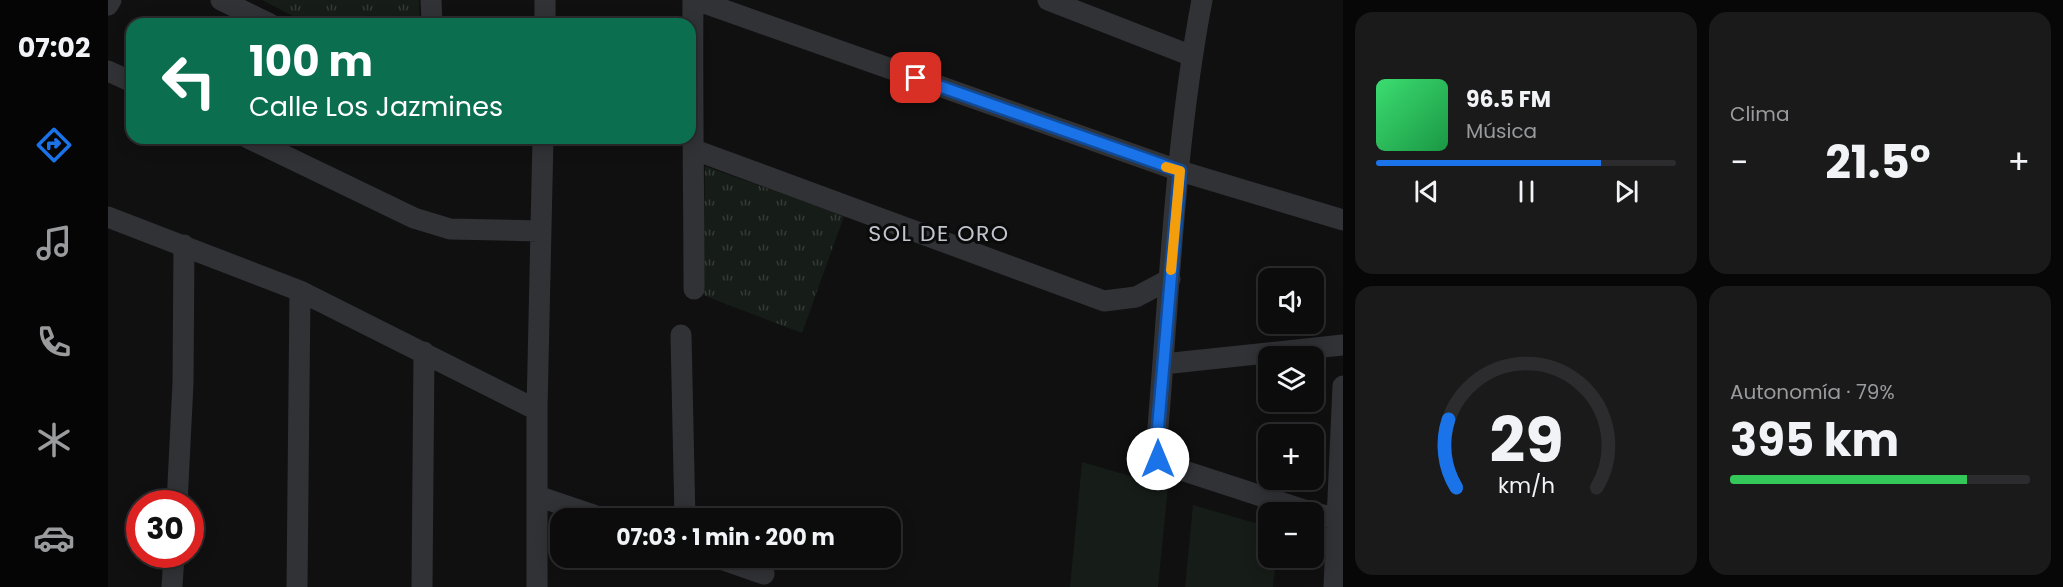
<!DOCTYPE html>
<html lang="es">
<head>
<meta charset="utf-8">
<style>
  :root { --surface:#0c0c0d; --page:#1a1a1b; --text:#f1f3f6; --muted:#9a9b9d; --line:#2c2c2e; --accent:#1a73e8 }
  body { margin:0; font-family:Poppins,sans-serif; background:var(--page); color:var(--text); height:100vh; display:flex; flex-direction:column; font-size:22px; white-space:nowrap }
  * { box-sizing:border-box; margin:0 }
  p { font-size:20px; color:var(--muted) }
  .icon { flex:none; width:33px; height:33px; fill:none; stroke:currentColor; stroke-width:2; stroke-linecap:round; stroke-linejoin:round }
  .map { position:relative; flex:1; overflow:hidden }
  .panel { display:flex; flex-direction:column; gap:12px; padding:12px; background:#070707; width:720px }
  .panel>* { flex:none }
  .top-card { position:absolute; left:18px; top:18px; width:570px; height:126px; border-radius:18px; box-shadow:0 3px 15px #0003,0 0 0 2px var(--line); background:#0b6e4f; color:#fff; overflow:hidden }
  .fabs { position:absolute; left:1150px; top:268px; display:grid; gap:12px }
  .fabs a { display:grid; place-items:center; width:66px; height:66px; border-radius:12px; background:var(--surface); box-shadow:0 3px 15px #0003,0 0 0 2px var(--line); font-size:30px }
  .speed { position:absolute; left:18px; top:490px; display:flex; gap:12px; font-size:30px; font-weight:700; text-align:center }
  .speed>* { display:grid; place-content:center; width:78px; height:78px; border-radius:50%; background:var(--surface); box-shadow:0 3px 15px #0003,0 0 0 2px var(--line); line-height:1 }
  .speed .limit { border:9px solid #d22; background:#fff; color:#111 }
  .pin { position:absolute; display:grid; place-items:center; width:51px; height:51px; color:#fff; margin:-26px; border-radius:12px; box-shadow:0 3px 9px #0006 }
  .me { position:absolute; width:66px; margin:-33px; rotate:0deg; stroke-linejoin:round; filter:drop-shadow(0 0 4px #0008) }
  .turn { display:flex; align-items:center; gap:21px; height:126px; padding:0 24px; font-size:27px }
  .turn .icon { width:78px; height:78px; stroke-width:2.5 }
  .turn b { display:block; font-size:42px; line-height:51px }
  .big { font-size:45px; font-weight:700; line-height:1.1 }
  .panel .tile { flex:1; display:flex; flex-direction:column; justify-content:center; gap:9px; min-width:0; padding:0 21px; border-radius:18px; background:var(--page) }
  .panel .dial { align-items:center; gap:0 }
  .dial svg { height:156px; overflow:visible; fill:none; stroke:var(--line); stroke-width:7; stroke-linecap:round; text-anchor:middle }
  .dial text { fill:var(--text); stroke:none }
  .song { display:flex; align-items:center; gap:18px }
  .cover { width:72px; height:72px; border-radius:9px; background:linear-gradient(135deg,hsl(140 70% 55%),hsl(140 70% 35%)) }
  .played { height:6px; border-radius:3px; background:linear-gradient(90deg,var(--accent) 75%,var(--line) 75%) }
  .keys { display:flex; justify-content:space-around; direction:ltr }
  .heat { display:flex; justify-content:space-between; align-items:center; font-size:33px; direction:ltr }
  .charge { height:9px; border-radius:4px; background:linear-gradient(90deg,#34c759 79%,var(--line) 0) }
  .panel .tiles { flex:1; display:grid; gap:12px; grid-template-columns:repeat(2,1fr) }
  .trip { position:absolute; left:442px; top:508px; width:351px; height:60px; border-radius:18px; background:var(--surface); box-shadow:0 3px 15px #0003,0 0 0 2px var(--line); font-weight:700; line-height:60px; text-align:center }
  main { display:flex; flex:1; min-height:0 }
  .menu { display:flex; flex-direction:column; width:108px; justify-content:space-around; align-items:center; background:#050505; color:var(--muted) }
  .menu .icon { width:42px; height:42px }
  .menu .selected { color:var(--accent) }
  .menu b { font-size:27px; color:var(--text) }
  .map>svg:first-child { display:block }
</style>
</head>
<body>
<main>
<nav class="menu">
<b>07:02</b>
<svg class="icon selected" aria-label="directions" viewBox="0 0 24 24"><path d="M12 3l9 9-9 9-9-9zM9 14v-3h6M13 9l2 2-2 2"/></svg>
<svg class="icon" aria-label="music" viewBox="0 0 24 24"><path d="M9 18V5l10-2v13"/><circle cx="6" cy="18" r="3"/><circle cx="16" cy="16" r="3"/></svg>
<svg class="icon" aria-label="phone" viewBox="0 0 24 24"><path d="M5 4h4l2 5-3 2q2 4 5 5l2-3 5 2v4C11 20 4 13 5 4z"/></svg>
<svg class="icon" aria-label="climate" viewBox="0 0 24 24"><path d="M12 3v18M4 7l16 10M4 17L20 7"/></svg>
<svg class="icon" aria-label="car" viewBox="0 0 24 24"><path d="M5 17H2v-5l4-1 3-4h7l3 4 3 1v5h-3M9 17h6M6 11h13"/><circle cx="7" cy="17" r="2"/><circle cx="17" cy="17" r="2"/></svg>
</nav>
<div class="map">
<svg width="1235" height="587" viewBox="0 0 1235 587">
  <defs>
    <pattern id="grass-tufts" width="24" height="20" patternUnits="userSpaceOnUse" patternTransform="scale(1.5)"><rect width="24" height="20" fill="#161c17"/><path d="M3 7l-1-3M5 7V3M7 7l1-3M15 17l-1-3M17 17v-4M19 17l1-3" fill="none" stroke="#353a36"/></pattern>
  </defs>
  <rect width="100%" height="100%" fill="#101011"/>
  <!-- grass -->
  <path fill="url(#grass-tufts)" d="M154,0H311L312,24H200Z
    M597,166L736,216L694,333L595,295Z"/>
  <!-- garden -->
  <path fill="#161c17" d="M974,462L1060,487L1050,587H962Z
    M1085,505L1161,527V558H1168L1165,587H1077Z"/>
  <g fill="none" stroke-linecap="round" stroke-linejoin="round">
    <!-- street -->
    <path stroke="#313236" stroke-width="21" d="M113,0L162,24
      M323,0L324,24
      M585,0C584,96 586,192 586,289
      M588,0L1072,171L1235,220
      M940,0L1084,56
      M1094,0C1066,147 1061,302 1048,451L1050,459L1058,465L1196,510L1229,519
      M0,5L3,0
      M437,24V0
      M0,71L24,82
      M140,138L306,218L342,229L433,231
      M587,150L996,301L1028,297L1062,279
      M0,217L192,291L429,410
      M573,335L577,519
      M1055,364L1235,345
      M429,496L497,519
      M69,504L75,383L76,245
      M610,558L656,574
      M64,587L66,555
      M189,587L192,291
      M314,587L316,352
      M429,587V410L435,138
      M1226,587L1235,386"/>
  </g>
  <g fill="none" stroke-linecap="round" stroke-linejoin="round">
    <defs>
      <path id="route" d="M808,78L1072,171L1048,451L1050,459"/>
    </defs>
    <!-- route casing -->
    <use href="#route" stroke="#114b97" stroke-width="15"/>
    <!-- route -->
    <use href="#route" stroke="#1a73e8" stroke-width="10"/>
    <!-- slow -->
    <path stroke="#f59e0b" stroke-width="10" d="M1058,167L1072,171L1063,270"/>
  </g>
  <g text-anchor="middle" stroke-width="6" stroke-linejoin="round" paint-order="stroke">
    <!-- neighbourhood labels -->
    <g font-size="22" letter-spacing="1.5" fill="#c2c5ce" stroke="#0b0b0c">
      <text x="831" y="241">SOL DE ORO</text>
    </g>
  </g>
</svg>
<div class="fabs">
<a><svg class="icon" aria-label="sound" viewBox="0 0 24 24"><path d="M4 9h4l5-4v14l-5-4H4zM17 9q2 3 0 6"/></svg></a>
<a><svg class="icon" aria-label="layers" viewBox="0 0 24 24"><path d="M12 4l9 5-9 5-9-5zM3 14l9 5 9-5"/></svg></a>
<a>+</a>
<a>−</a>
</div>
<div class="speed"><div class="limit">30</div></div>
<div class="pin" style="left:808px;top:78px;background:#d93025"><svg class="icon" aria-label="arrive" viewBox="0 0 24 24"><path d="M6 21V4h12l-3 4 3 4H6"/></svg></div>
<svg class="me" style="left:1050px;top:459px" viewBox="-20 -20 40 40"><circle r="19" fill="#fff"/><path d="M0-13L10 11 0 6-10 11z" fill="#1a73e8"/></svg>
<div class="trip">07:03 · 1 min · 200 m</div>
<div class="top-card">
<div class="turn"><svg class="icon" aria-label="left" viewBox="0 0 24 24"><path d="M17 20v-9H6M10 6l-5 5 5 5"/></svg><div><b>100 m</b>Calle Los Jazmines</div></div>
</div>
</div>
<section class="panel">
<div class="tiles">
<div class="tile">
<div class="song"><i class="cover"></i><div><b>96.5 FM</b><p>Música</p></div></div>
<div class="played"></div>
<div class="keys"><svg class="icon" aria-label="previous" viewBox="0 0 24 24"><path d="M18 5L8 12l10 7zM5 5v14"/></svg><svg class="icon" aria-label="pause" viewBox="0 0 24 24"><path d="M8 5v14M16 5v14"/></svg><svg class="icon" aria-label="next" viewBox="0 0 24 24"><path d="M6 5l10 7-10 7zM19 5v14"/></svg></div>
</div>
<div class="tile"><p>Clima</p>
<div class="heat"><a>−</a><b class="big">21.5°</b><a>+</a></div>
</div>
<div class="tile dial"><svg viewBox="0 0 100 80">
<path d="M14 69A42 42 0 1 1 86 69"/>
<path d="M14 69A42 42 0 0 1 10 34" stroke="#1a73e8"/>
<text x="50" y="56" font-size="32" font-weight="700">29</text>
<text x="50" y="72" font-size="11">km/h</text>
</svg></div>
<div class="tile"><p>Autonomía · 79%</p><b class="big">395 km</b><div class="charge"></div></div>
</div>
</section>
</main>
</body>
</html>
